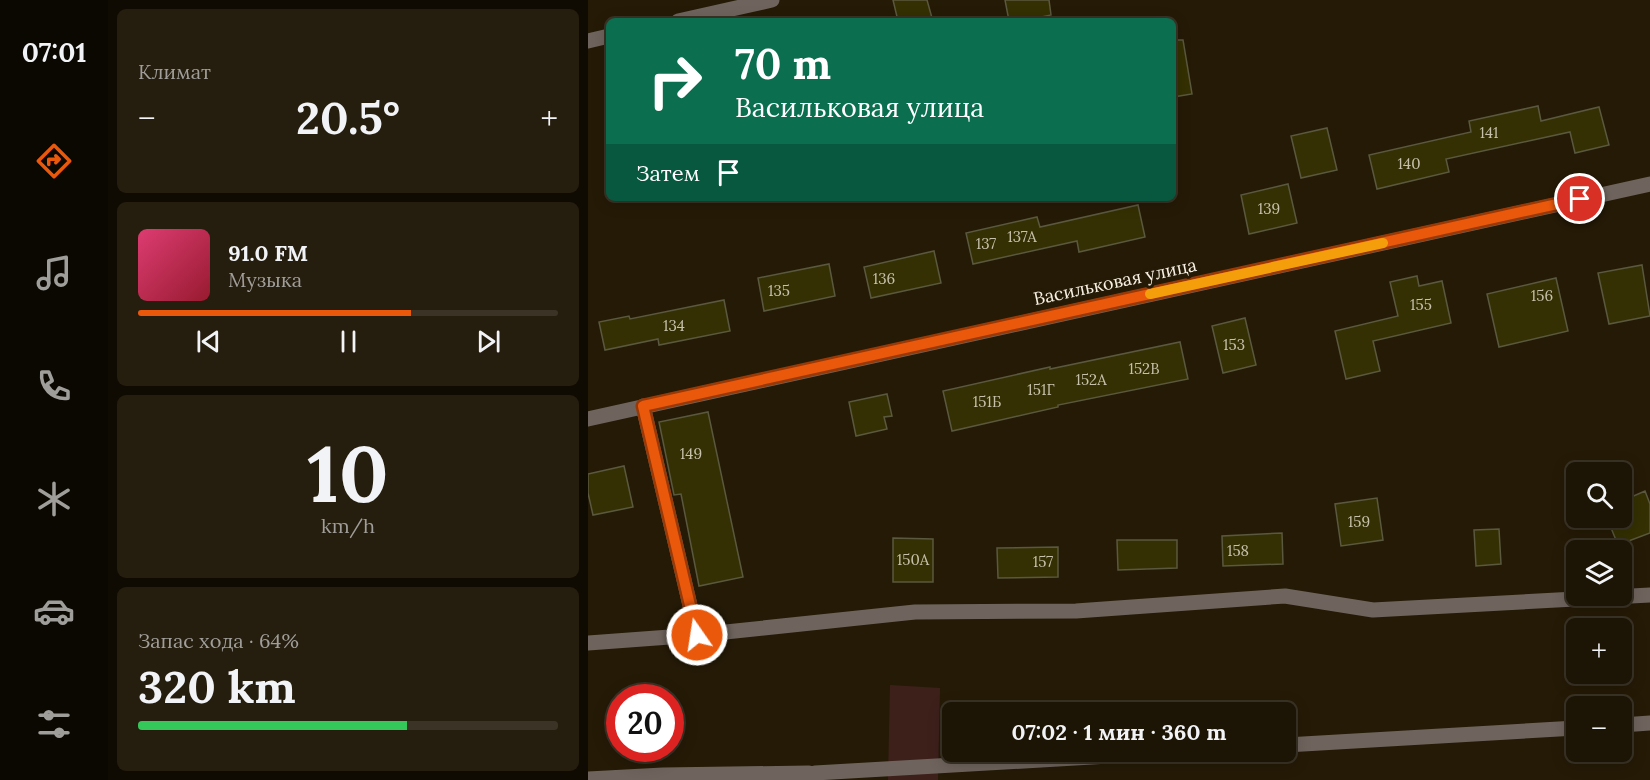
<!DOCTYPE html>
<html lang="ru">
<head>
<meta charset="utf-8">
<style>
  :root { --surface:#1c1404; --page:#251d0e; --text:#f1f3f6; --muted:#a09e9a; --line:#3a3326; --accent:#ea580c }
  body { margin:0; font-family:Lora,serif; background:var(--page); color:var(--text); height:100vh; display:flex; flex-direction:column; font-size:22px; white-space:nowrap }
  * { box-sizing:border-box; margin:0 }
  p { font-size:20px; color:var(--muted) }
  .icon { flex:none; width:33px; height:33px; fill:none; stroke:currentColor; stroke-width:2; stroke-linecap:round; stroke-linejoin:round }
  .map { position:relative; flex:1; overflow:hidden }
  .panel { display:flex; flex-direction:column; gap:9px; padding:9px; background:#0f0b02; width:480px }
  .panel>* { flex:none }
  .guide { position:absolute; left:18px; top:18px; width:570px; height:183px; border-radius:9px; box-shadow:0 3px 15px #0003,0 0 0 2px var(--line); background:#0b6e4f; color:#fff; overflow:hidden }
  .tools { position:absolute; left:978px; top:462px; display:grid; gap:12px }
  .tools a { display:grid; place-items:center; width:66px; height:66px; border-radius:9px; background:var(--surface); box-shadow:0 3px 15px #0003,0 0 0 2px var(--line); font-size:30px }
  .speed { position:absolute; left:18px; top:684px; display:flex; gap:12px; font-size:30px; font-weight:700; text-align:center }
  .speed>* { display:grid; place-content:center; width:78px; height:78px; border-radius:50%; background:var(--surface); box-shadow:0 3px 15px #0003,0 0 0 2px var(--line); line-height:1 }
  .speed .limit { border:9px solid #d22; background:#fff; color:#111 }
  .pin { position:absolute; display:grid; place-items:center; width:51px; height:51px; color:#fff; margin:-26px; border:3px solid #fff; border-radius:50%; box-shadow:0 2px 6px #0007 }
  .me { position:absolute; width:66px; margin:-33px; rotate:347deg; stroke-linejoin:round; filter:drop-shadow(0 0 4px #0008) }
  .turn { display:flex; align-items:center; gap:21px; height:126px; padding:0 30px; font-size:27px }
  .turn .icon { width:78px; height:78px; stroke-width:2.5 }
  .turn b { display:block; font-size:42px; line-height:51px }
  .then { display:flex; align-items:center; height:57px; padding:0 30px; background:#0003; gap:12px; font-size:22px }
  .big { font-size:45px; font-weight:700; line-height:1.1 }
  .panel .widget { flex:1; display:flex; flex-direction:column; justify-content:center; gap:9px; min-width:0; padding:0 21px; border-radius:9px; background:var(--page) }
  .panel .dial { align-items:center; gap:0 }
  .dial b { font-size:78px; line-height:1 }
  .song { display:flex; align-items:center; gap:18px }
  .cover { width:72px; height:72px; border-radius:9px; background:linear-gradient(135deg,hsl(340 70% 55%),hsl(350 70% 35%)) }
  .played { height:6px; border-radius:3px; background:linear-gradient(90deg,var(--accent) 65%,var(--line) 65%) }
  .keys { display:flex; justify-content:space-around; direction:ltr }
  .heat { display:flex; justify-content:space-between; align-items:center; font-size:33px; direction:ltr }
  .charge { height:9px; border-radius:4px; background:linear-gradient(90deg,#34c759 64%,var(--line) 0) }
  .trip { position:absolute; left:354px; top:702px; width:354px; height:60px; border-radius:9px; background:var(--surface); box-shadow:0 3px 15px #0003,0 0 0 2px var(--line); font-weight:700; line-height:60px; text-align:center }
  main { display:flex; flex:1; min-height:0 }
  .tab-bar { display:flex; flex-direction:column; width:108px; justify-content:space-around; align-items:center; background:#0b0802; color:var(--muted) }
  .tab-bar .icon { width:42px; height:42px }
  .tab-bar .selected { color:var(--accent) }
  .tab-bar b { font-size:27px; color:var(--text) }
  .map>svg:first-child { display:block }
</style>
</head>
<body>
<main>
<nav class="tab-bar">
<b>07:01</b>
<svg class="icon selected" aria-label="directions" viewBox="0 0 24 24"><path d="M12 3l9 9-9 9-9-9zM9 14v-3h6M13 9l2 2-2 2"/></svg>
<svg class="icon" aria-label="music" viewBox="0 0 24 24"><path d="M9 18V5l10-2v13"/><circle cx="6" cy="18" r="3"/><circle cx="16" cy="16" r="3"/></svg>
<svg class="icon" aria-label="phone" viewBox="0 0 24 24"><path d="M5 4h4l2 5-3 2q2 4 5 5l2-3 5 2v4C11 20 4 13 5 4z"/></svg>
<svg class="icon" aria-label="climate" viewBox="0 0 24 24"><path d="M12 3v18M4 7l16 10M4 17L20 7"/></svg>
<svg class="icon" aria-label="car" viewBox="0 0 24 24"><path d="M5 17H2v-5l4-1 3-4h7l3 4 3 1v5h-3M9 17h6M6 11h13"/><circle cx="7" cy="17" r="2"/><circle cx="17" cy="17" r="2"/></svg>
<svg class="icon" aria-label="filters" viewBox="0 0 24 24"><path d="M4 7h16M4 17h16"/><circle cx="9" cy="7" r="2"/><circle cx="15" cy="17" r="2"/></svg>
</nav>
<section class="panel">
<div class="widget"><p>Климат</p>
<div class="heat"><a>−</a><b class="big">20.5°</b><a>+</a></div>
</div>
<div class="widget">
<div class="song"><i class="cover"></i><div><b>91.0 FM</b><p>Музыка</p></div></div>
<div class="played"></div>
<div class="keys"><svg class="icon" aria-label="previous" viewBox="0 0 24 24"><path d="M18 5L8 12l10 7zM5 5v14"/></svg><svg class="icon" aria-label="pause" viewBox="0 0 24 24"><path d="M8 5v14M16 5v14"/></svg><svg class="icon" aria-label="next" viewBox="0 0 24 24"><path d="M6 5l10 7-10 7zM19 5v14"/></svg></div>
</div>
<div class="widget dial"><b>10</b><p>km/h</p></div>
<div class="widget"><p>Запас хода · 64%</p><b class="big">320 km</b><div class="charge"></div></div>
</section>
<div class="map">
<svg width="1062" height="780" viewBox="0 0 1062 780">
  <rect width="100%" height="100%" fill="#251a06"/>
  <!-- green -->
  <path fill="#3e201b" d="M302,685L352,688L350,780H300Z"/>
  <!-- building -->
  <path fill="#343003" stroke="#5a583f" stroke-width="1.5" d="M305,0H339L344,18L333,21H310Z
    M417,0H461L463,15L434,21H421Z
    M585,40H595L604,94L585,97Z
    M950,106L953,121L1011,107L1021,145L987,153L982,132L858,159L861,172L789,189L781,155L883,132L881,121Z
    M739,128L749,170L713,178L703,136Z
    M700,184L709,223L661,234L653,195Z
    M550,205L557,237L491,252L489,241L385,264L378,233L449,217L452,227Z
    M346,251L353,283L283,298L276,267Z
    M241,264L247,296L176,311L170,278Z
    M1054,265L1062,316L1021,324L1010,273Z
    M829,276L831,286L854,281L863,323L785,341L792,371L758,379L747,331L810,316L802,282Z
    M968,278L980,331L911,347L899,294Z
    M136,300L142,331L71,345L70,339L17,350L11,322L41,316L42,319Z
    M657,318L668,365L635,373L624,326Z
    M592,342L600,379L470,405V407L364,431L355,391L462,367V369Z
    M299,394L304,416L296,417L299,429L268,436L261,402Z
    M120,412L155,577L111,586L93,494L86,495L71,422Z
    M36,466L45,507L5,515L0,493V474Z
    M1057,491L1062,504V533L1030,545L1019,518H1034V501Z
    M789,498L795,540L753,546L747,504Z
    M911,529L913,564L888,566L886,530Z
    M694,533L695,564L635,566L634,536Z
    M305,538L345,539V582H305Z
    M529,540H589V568L530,570Z
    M470,547V577L410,578L409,548Z"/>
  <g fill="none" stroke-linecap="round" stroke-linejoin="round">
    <!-- minor -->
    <path stroke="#6f645d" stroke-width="15" d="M90,21L184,0
      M0,41L21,36
      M55,406L109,635
      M0,419L1062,184
      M0,643L109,635L327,612L488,611L697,596L785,610L1062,595
      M1034,725L1062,723
      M698,745L988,728
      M0,779L75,775L221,773
      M209,780L227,773L590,752"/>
  </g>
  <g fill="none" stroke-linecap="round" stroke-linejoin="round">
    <defs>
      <path id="route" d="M109,635L55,406L992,199"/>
    </defs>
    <!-- route casing -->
    <use href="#route" stroke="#983908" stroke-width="15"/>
    <!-- route -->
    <use href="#route" stroke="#ea580c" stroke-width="10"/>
    <!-- slow -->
    <path stroke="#f59e0b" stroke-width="10" d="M562,294L795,243"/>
  </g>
  <g text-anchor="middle" stroke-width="6" stroke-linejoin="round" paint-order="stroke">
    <!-- number labels -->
    <g font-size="15" fill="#c7c0ab">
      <text x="901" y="138">141</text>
      <text x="821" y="169">140</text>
      <text x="681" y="214">139</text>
      <text x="434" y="242">137А</text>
      <text x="398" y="249">137</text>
      <text x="296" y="284">136</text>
      <text x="191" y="296">135</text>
      <text x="954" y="301">156</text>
      <text x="833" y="310">155</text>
      <text x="86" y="331">134</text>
      <text x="646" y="350">153</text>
      <text x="556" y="374">152В</text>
      <text x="503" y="385">152А</text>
      <text x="453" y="395">151Г</text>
      <text x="399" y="407">151Б</text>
      <text x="103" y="459">149</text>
      <text x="771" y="527">159</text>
      <text x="650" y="556">158</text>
      <text x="325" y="565">150А</text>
      <text x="455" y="567">157</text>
    </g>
    <!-- street labels -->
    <g font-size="18" fill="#f8f0e3" stroke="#251a06">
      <text transform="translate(527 282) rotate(-12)" y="6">Васильковая улица</text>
    </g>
  </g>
</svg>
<div class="tools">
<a><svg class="icon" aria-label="search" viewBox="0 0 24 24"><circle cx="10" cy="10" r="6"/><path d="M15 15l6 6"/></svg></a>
<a><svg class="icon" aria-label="layers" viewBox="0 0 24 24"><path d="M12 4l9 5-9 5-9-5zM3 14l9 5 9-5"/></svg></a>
<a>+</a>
<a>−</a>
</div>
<div class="speed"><div class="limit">20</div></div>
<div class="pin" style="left:992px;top:199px;background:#d93025"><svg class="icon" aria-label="arrive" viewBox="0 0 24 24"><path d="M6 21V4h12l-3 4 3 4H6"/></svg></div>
<svg class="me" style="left:109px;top:635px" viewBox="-20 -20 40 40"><circle r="17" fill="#ea580c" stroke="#fff" stroke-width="3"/><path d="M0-11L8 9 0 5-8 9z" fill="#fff"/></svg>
<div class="trip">07:02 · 1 мин · 360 m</div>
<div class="guide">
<div class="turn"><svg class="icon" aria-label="right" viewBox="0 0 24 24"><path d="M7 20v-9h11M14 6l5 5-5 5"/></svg><div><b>70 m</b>Васильковая улица</div></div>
<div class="then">Затем<svg class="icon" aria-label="arrive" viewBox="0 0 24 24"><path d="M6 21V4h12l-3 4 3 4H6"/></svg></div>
</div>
</div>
</main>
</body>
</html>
